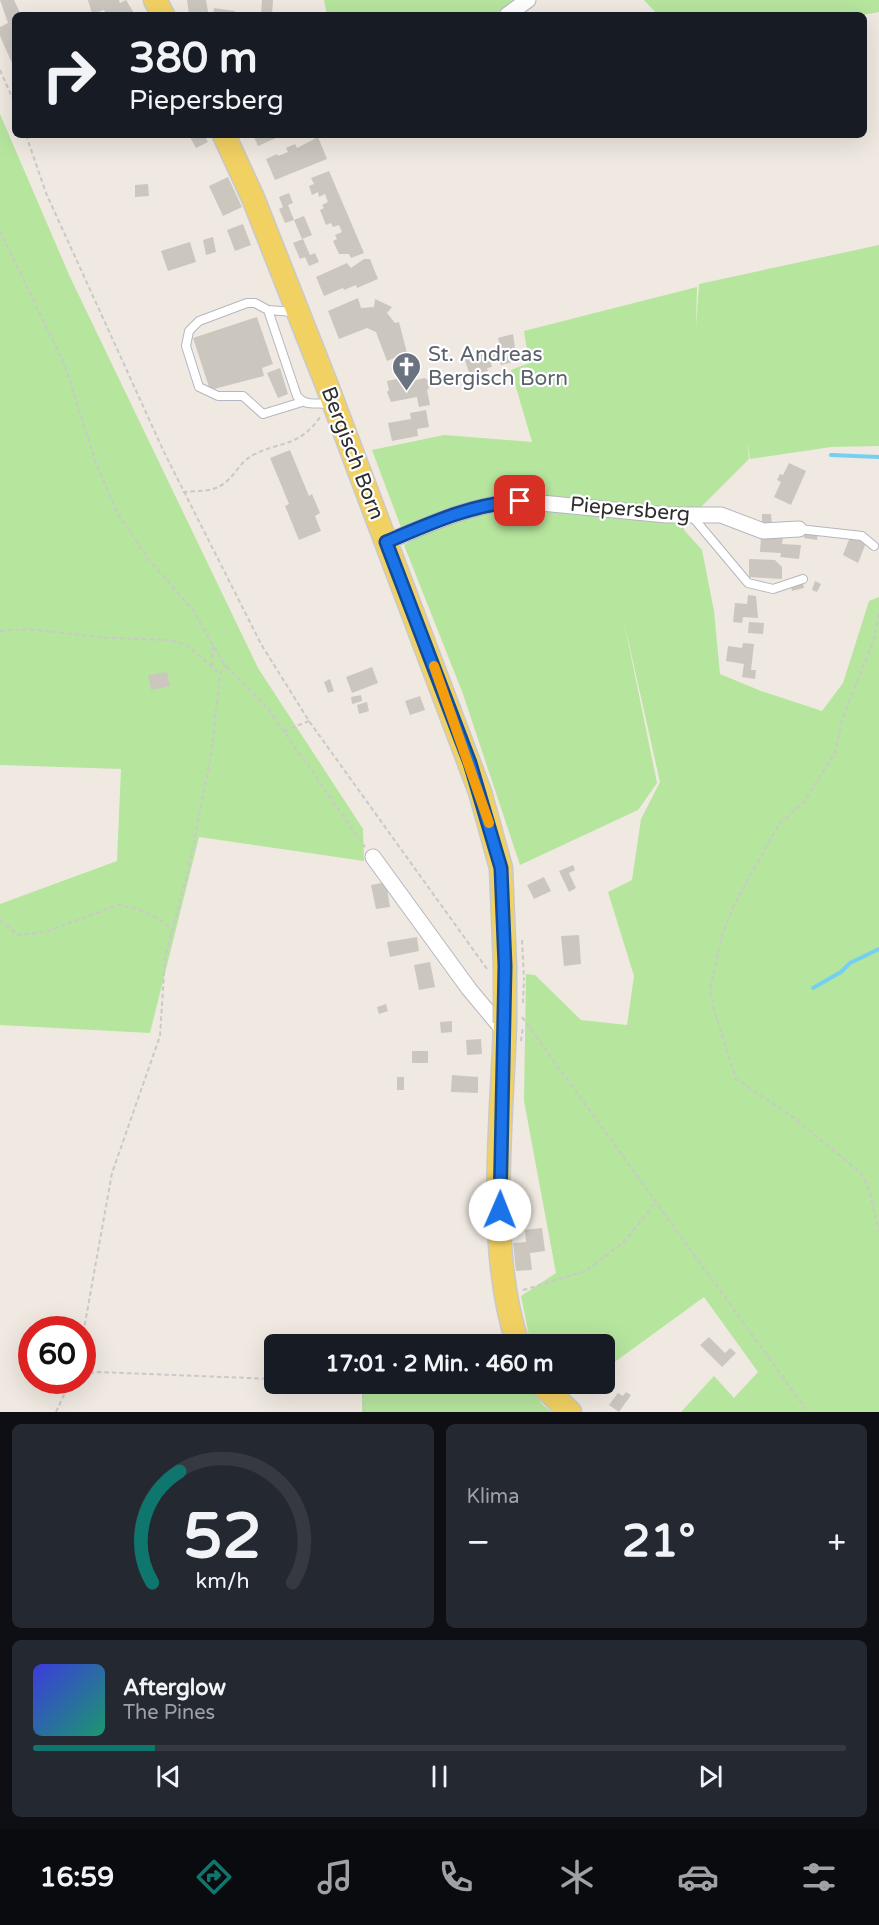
<!DOCTYPE html>
<html lang="de">
<head>
<meta charset="utf-8">
<style>
  :root { --surface:#171b24; --page:#242831; --text:#f1f3f6; --muted:#9ea1a6; --line:#363941; --accent:#0f766e }
  body { margin:0; font-family:"Varela Round",sans-serif; background:var(--page); color:var(--text); height:100vh; display:flex; flex-direction:column; font-size:22px; white-space:nowrap }
  * { box-sizing:border-box; margin:0 }
  p { font-size:20px; color:var(--muted) }
  .icon { flex:none; width:33px; height:33px; fill:none; stroke:currentColor; stroke-width:2; stroke-linecap:round; stroke-linejoin:round }
  .map { position:relative; height:1412px; overflow:hidden }
  .panel { display:flex; flex-direction:column; gap:12px; padding:12px; background:#0d0f14; flex:1 }
  .panel>* { flex:none }
  .guide { position:absolute; left:12px; top:12px; width:855px; height:126px; border-radius:9px; box-shadow:0 6px 24px #0002; background:#171b24; color:var(--text); overflow:hidden }
  .speed { position:absolute; left:18px; top:1316px; display:flex; gap:12px; font-size:30px; font-weight:700; text-align:center }
  .speed>* { display:grid; place-content:center; width:78px; height:78px; border-radius:50%; background:var(--surface); box-shadow:0 6px 24px #0002; line-height:1 }
  .speed .limit { border:9px solid #d22; background:#fff; color:#111 }
  .pin { position:absolute; display:grid; place-items:center; width:51px; height:51px; color:#fff; margin:-26px; border-radius:12px; box-shadow:0 3px 9px #0006 }
  .me { position:absolute; width:66px; margin:-33px; rotate:1deg; stroke-linejoin:round; filter:drop-shadow(0 0 4px #0008) }
  .turn { display:flex; align-items:center; gap:21px; height:126px; padding:0 18px; font-size:27px }
  .turn .icon { width:78px; height:78px; stroke-width:2.5 }
  .turn b { display:block; font-size:42px; line-height:51px }
  .big { font-size:45px; font-weight:700; line-height:1.1 }
  .panel .card { flex:1; display:flex; flex-direction:column; justify-content:center; gap:9px; min-width:0; padding:0 21px; border-radius:9px; background:var(--page) }
  .panel .dial { align-items:center; gap:0 }
  .dial svg { height:156px; overflow:visible; fill:none; stroke:var(--line); stroke-width:7; stroke-linecap:round; text-anchor:middle }
  .dial text { fill:var(--text); stroke:none }
  .song { display:flex; align-items:center; gap:18px }
  .cover { width:72px; height:72px; border-radius:9px; background:linear-gradient(135deg,hsl(240 70% 55%),hsl(160 70% 35%)) }
  .played { height:6px; border-radius:3px; background:linear-gradient(90deg,var(--accent) 15%,var(--line) 15%) }
  .keys { display:flex; justify-content:space-around; direction:ltr }
  .heat { display:flex; justify-content:space-between; align-items:center; font-size:33px; direction:ltr }
  .panel .tiles { flex:1; display:grid; gap:12px; grid-template-columns:1fr 1fr }
  .card:last-child { grid-column:span 2 }
  .trip { position:absolute; left:264px; top:1334px; width:351px; height:60px; border-radius:9px; background:var(--surface); box-shadow:0 6px 24px #0002; font-weight:700; line-height:60px; text-align:center }
  .tab-bar { display:flex; height:96px; justify-content:space-around; align-items:center; background:#090b0e; color:var(--muted) }
  .tab-bar .icon { width:42px; height:42px }
  .tab-bar .on { color:var(--accent) }
  .tab-bar b { font-size:27px; color:var(--text) }
  .map>svg:first-child { display:block }
</style>
</head>
<body>
<div class="map">
<svg width="879" height="1412" viewBox="0 0 879 1412">
  <rect width="100%" height="100%" fill="#efe9e1"/>
  <!-- green -->
  <path fill="#b6e59e" d="M324,0H519L494,15H327Z
    M644,0H879V12L863,15H658Z
    M0,114L70,277L258,668L363,829L364,861L199,837L150,1033L0,1025V904L117,861L121,769L0,765Z
    M879,245V446L831,447L750,459L747,441L749,459L698,510L521,497L402,530L372,450L444,435L532,442L511,370L529,363L524,331L697,287L696,328L699,284Z
    M523,505L684,520V530L702,550L714,611L720,674L761,691L822,711L843,683L869,601L879,597V1412H681L714,1376L734,1398L758,1372L704,1297L605,1369L604,1344H534L529,1336L521,1296L556,1273L524,1101L526,974L535,975L581,1020L627,1025L634,976L608,892L632,880L641,819L660,782L623,617L657,783L638,810L520,865L463,694L404,545L445,522Z
    M362,1383H526L543,1405L552,1412H362Z"/>
  <g fill="none" stroke-linecap="round" stroke-linejoin="round">
    <!-- stream -->
    <path stroke="#75cff0" stroke-width="4" d="M831,455L879,457
      M813,988L841,972L850,963L879,949"/>
  </g>
  <!-- building -->
  <path fill="#cbc7bf" d="M0,0H14L21,15H15V70L0,36V27L8,23Z
    M88,0H119L120,3L126,0L134,13L107,15L104,10L92,14Z
    M187,0H206L208,12L189,15Z
    M262,0H273L272,15H261Z
    M214,8L235,11L234,15H213Z
    M195,135H204L208,142L196,148L190,137Z
    M253,135H283L258,146Z
    M318,137L327,159L275,180L266,159L277,154L278,156L288,152L286,148L295,144L297,148Z
    M329,171L364,253L351,258L349,254H339L333,241L337,239L335,235L342,232L339,225L333,227L331,223L326,225L320,210L324,208L322,205L328,202L325,194L319,197L318,192L312,195L309,186L314,184L311,178Z
    M228,177L242,207L223,216L209,186Z
    M148,184L149,196L135,197V185Z
    M289,193L293,203L288,205L294,220L285,223L279,209L283,207L279,197Z
    M304,216L312,235L302,239L294,220Z
    M243,224L251,245L235,251L227,230Z
    M213,237L216,252L206,255L203,240Z
    M303,239L310,255L315,253L319,262L309,266L305,257L300,259L293,243Z
    M190,242L196,262L168,271L161,251Z
    M364,259H370L378,279L357,288L356,285L344,290L343,288L324,296L316,277L347,263L351,268Z
    M358,298L361,308L374,307L375,299L392,307L387,313L395,323L399,322L407,353L387,361L376,332L367,328L339,339L328,311Z
    M257,317L273,364L262,368L264,376L210,390L193,338Z
    M513,334L517,361L501,365L498,356L490,359L492,367L487,368L488,371L474,375L473,372L469,373L464,357L487,351L489,356L502,352L498,338Z
    M280,368L288,394L278,398L267,373Z
    M415,375L416,380L425,378L429,381L430,387L427,390L430,405L419,407L417,397L391,402L387,392L389,390L387,381Z
    M426,410L429,427L417,429L418,436L392,441L388,423L411,419L410,413Z
    M290,450L309,496L312,494L320,513L315,516L321,531L299,540L285,506L289,504L270,458Z
    M789,463L806,471L791,505L774,497L781,482L777,480L780,474L783,475Z
    M762,514H771L772,524L762,525Z
    M804,532L818,533L817,540L804,538Z
    M761,537L783,538L782,544L801,545L799,559L780,557L781,553L760,552Z
    M850,537L866,543L858,563L843,555Z
    M749,559L775,560L782,567V579L749,577Z
    M815,581L821,584L817,592L812,590Z
    M803,583L804,588L792,591L791,586Z
    M748,595L756,596L758,618L743,617L742,623L733,622L735,603L747,604Z
    M749,622L764,623L763,634L748,633Z
    M743,643L754,644L751,670H756L755,679L742,677L744,664L726,661L728,646L742,648Z
    M372,667L378,683L352,693L346,677Z
    M167,672L170,686L151,690L148,675Z
    M330,679L334,691L328,693L324,682Z
    M361,695L362,701L352,704L351,697Z
    M420,696L425,710L410,715L405,701Z
    M367,702L369,711L359,714L357,705Z
    M573,865L575,870L569,873L576,888L569,892L559,871Z
    M544,877L551,891L534,899L527,885Z
    M386,882L390,907L376,909L371,885Z
    M579,935L581,964L564,966L561,936Z
    M417,937L419,951L390,957L387,942Z
    M430,962L435,987L419,990L414,965Z
    M386,1004L388,1011L379,1014L377,1007Z
    M452,1021V1032L441,1033L440,1022Z
    M481,1039L482,1054L467,1055L466,1040Z
    M412,1051H428V1063H412Z
    M452,1075L478,1077V1093L451,1092Z
    M397,1077H404V1090H397Z
    M542,1228L545,1251L530,1253L532,1270L516,1271L513,1243L526,1242L525,1230Z
    M709,1337L725,1353L730,1348L736,1353L722,1367L700,1345Z
    M626,1392L631,1395L619,1412L609,1405L618,1393L623,1396Z"/>
  <g fill="none" stroke-linecap="round" stroke-linejoin="round">
    <defs>
      <path id="service" d="M268,310L297,396C306,408 318,401 330,405
        M294,312L268,310L255,303H247L199,321L189,331L186,346L199,387L218,396H243L263,414L302,402
        M691,515L748,583L773,589L803,579
        M799,529L862,536L874,546"/>
      <path id="minor" d="M507,15L528,0
        M386,542C431,524 472,504 520,501L667,515H721L763,531L799,529
        M373,857L469,989L504,1031"/>
      <path id="primary" d="M155,0L163,15
        M224,135L253,198L326,383L480,792L501,868L505,966
        M505,1023C502,1123 486,1250 518,1344
        M540,1383L570,1412"/>
    </defs>
    <!-- service casing -->
    <use href="#service" stroke="#b4b7c1" stroke-width="10"/>
    <!-- minor casing -->
    <use href="#minor" stroke="#b4b7c1" stroke-width="17"/>
    <!-- primary casing -->
    <use href="#primary" stroke="#c9c9c9" stroke-width="25"/>
    <!-- path -->
    <path stroke="#c9c9c9" stroke-width="2" stroke-dasharray="4.5 3" stroke-linecap="butt" d="M0,70L15,104
      M26,135L46,193L164,452L261,644L309,721L487,969
      M0,231L65,366L96,463L117,512L149,560L192,609L224,664L269,710L365,847
      M183,492C194,491 210,492 220,486C234,479 238,463 253,455C282,440 297,449 321,416
      M879,614L874,639L842,720L835,752L805,801L779,824L734,905L722,935L710,989L714,1010L736,1079L793,1117L861,1173L869,1189L879,1231
      M0,631L28,629L108,638L172,640L188,646L220,674
      M212,666L213,646
      M284,731L309,721
      M0,920L18,935L45,932L118,905C139,907 155,916 171,928
      M522,940L524,979
      M522,1017L808,1412
      M523,1290L586,1271L625,1241L656,1202
      M82,1340L112,1173L160,1036L165,958L188,871L211,756L220,674L226,665
      M82,1374L98,1372L274,1379
      M354,1383L363,1391L365,1412
      M56,1412L71,1380"/>
    <!-- service -->
    <use href="#service" stroke="#fff" stroke-width="8"/>
    <!-- minor -->
    <use href="#minor" stroke="#fff" stroke-width="15"/>
    <!-- primary -->
    <use href="#primary" stroke="#f2d163" stroke-width="22"/>
    <defs>
      <path id="primary-bridge" d="M505,1023V966"/>
    </defs>
    <!-- primary-bridge casing -->
    <use href="#primary-bridge" stroke="#c9c9c9" stroke-width="25" stroke-linecap="butt"/>
    <!-- path-bridge -->
    <path stroke="#c9c9c9" stroke-width="2" stroke-dasharray="4.5 3" stroke-linecap="butt" d="M523,1003L524,979
      M521,1041L523,1026"/>
    <!-- primary-bridge -->
    <use href="#primary-bridge" stroke="#f2d163" stroke-width="22"/>
  </g>
  <g fill="none" stroke-linecap="round" stroke-linejoin="round">
    <defs>
      <path id="route" d="M500,1210L505,966L501,868L470,763L386,542C431,523 472,504 520,501"/>
    </defs>
    <!-- route casing -->
    <use href="#route" stroke="#114b97" stroke-width="15"/>
    <!-- route -->
    <use href="#route" stroke="#1a73e8" stroke-width="10"/>
    <!-- slow -->
    <path stroke="#f59e0b" stroke-width="10" d="M434,666L489,823"/>
  </g>
  <!-- icons -->
  <defs>
    <symbol id="church-pin" viewBox="-11 -11 22 30"><path d="M0 17L-7.5 6A9.5 9.5 0 1 1 7.5 6Z" fill="#6b7280" stroke="#fff"/><path d="M-1.2-6h2.4v3.5h3.3v2.4h-3.3V6h-2.4V-.1h-3.3v-2.4h3.3Z" fill="#fff"/></symbol>
  </defs>
  <g fill-rule="evenodd">
    <use href="#church-pin" x="390" y="350" width="33" height="45"/>
  </g>
  <g text-anchor="middle" stroke-width="4.5" stroke-linejoin="round" paint-order="stroke">
    <!-- worship labels -->
    <g font-size="21" fill="#5b616d" stroke="#fff" text-anchor="start">
      <text x="428" y="361">St. Andreas<tspan x="428" dy="24">Bergisch Born</tspan></text>
    </g>
    <!-- street labels -->
    <g font-size="21" fill="#2e2e2e" stroke="#fff">
      <text transform="translate(353 453) rotate(69)" y="7">Bergisch Born</text>
      <text transform="translate(630 509) rotate(5)" y="7">Piepersberg</text>
    </g>
  </g>
</svg>
<div class="speed"><div class="limit">60</div></div>
<div class="pin" style="left:520px;top:501px;background:#d93025"><svg class="icon" aria-label="arrive" viewBox="0 0 24 24"><path d="M6 21V4h12l-3 4 3 4H6"/></svg></div>
<svg class="me" style="left:500px;top:1210px" viewBox="-20 -20 40 40"><circle r="19" fill="#fff"/><path d="M0-13L10 11 0 6-10 11z" fill="#1a73e8"/></svg>
<div class="trip">17:01 · 2 Min. · 460 m</div>
<div class="guide">
<div class="turn"><svg class="icon" aria-label="right" viewBox="0 0 24 24"><path d="M7 20v-9h11M14 6l5 5-5 5"/></svg><div><b>380 m</b>Piepersberg</div></div>
</div>
</div>
<section class="panel">
<div class="tiles">
<div class="card dial"><svg viewBox="0 0 100 80">
<path d="M14 69A42 42 0 1 1 86 69"/>
<path d="M14 69A42 42 0 0 1 28 12" stroke="#0f766e"/>
<text x="50" y="56" font-size="32" font-weight="700">52</text>
<text x="50" y="72" font-size="11">km/h</text>
</svg></div>
<div class="card"><p>Klima</p>
<div class="heat"><a>−</a><b class="big">21°</b><a>+</a></div>
</div>
<div class="card">
<div class="song"><i class="cover"></i><div><b>Afterglow</b><p>The Pines</p></div></div>
<div class="played"></div>
<div class="keys"><svg class="icon" aria-label="previous" viewBox="0 0 24 24"><path d="M18 5L8 12l10 7zM5 5v14"/></svg><svg class="icon" aria-label="pause" viewBox="0 0 24 24"><path d="M8 5v14M16 5v14"/></svg><svg class="icon" aria-label="next" viewBox="0 0 24 24"><path d="M6 5l10 7-10 7zM19 5v14"/></svg></div>
</div>
</div>
</section>
<nav class="tab-bar">
<b>16:59</b>
<svg class="icon on" aria-label="directions" viewBox="0 0 24 24"><path d="M12 3l9 9-9 9-9-9zM9 14v-3h6M13 9l2 2-2 2"/></svg>
<svg class="icon" aria-label="music" viewBox="0 0 24 24"><path d="M9 18V5l10-2v13"/><circle cx="6" cy="18" r="3"/><circle cx="16" cy="16" r="3"/></svg>
<svg class="icon" aria-label="phone" viewBox="0 0 24 24"><path d="M5 4h4l2 5-3 2q2 4 5 5l2-3 5 2v4C11 20 4 13 5 4z"/></svg>
<svg class="icon" aria-label="climate" viewBox="0 0 24 24"><path d="M12 3v18M4 7l16 10M4 17L20 7"/></svg>
<svg class="icon" aria-label="car" viewBox="0 0 24 24"><path d="M5 17H2v-5l4-1 3-4h7l3 4 3 1v5h-3M9 17h6M6 11h13"/><circle cx="7" cy="17" r="2"/><circle cx="17" cy="17" r="2"/></svg>
<svg class="icon" aria-label="filters" viewBox="0 0 24 24"><path d="M4 7h16M4 17h16"/><circle cx="9" cy="7" r="2"/><circle cx="15" cy="17" r="2"/></svg>
</nav>
</body>
</html>
